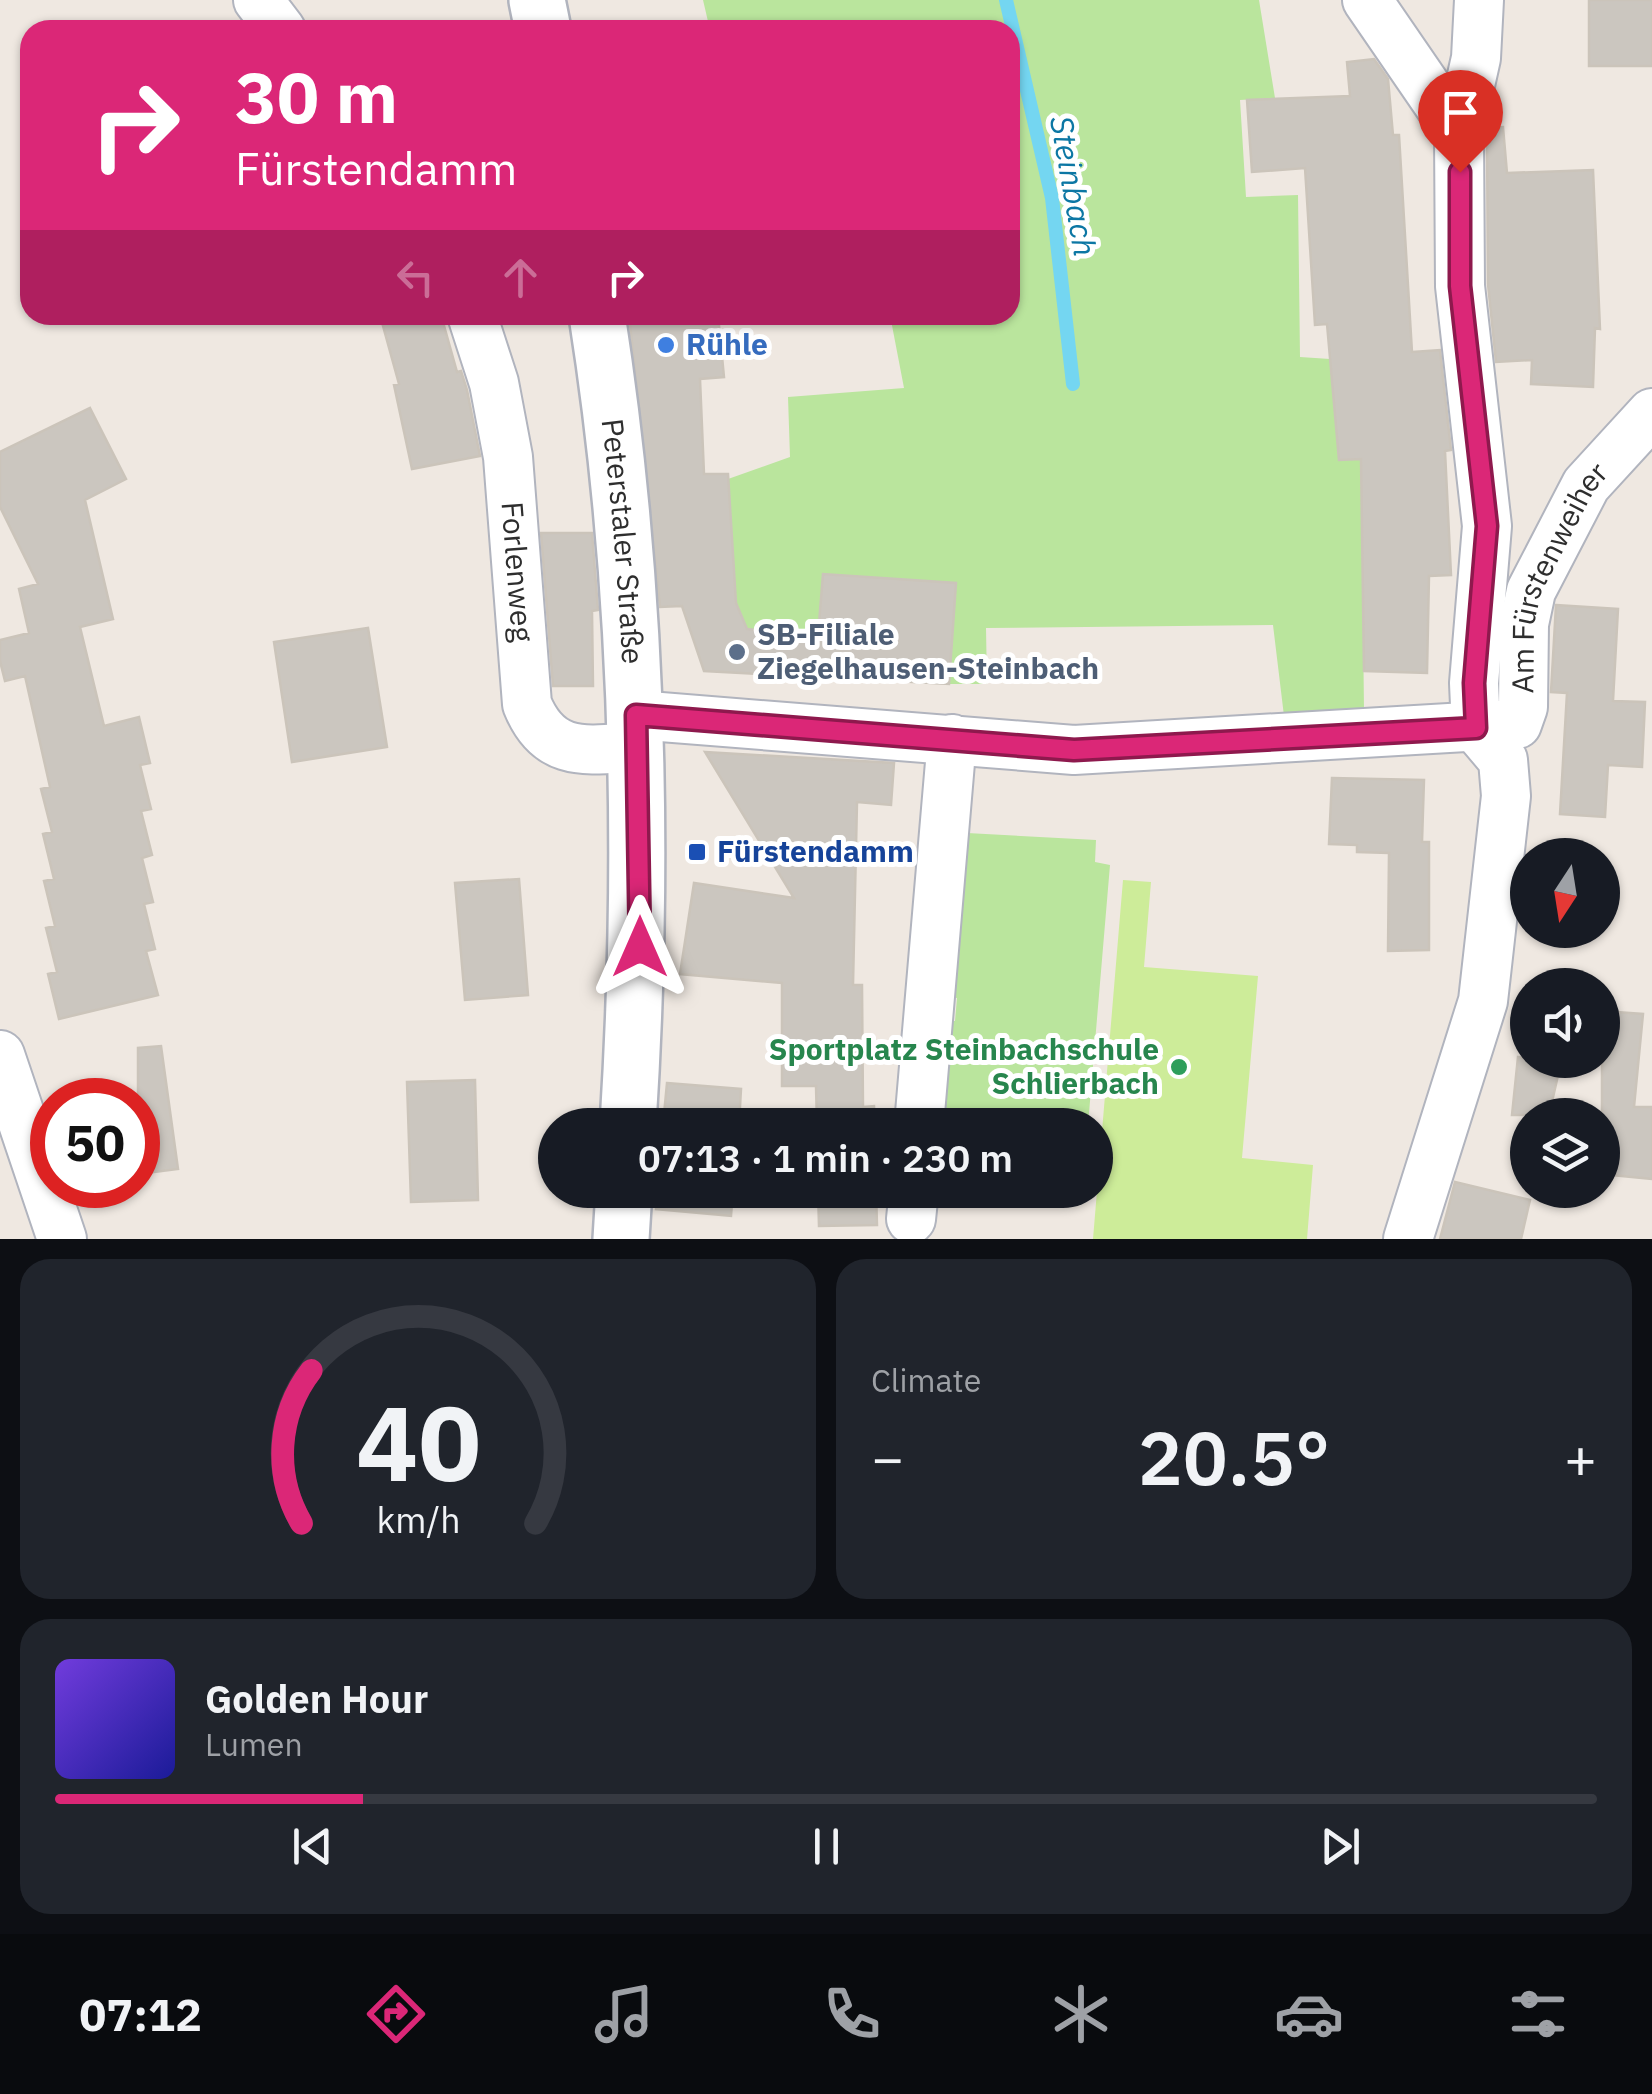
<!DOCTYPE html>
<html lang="en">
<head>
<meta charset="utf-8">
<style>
  :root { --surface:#171b24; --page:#20242c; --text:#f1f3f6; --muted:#9ea1a6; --line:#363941; --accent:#db2777 }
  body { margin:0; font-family:"IBM Plex Sans",sans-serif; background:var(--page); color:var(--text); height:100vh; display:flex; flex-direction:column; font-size:38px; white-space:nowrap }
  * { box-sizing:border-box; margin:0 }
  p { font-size:32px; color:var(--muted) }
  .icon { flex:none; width:55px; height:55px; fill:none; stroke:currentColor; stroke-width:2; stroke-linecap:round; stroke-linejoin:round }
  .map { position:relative; height:1239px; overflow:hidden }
  .drawer { display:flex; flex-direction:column; gap:20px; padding:20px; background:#0d0f14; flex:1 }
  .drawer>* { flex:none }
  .banner { position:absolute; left:20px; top:20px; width:1000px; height:305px; border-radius:30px; box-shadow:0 2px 8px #0004; background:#db2777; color:#fff; overflow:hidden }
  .needle { width:65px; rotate:192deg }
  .tools { position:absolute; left:1510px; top:838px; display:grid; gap:20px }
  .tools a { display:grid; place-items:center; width:110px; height:110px; border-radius:50%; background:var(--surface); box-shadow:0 2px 8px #0004; font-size:50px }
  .speed { position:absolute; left:30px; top:1078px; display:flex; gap:20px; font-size:50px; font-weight:700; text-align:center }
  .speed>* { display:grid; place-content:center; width:130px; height:130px; border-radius:50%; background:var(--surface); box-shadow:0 2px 8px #0004; line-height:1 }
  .speed .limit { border:15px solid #d22; background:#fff; color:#111 }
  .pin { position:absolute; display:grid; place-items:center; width:85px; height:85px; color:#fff; margin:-102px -42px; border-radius:50% 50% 50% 0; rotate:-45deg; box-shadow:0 0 10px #0007 }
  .pin .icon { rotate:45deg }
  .me { position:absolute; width:110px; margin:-55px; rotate:0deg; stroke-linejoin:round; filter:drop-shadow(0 0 8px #0008) }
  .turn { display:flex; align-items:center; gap:35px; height:210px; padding:0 50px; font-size:45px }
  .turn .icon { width:130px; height:130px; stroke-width:2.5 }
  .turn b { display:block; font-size:70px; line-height:85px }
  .lanes { display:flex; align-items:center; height:95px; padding:0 50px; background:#0003; justify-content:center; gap:50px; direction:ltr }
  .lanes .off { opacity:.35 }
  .big { font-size:75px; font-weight:600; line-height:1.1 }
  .drawer .card { flex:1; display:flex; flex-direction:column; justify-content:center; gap:15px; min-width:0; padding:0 35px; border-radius:30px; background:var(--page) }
  .drawer .dial { align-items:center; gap:0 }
  .dial svg { height:260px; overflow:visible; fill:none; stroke:var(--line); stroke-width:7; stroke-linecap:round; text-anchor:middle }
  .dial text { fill:var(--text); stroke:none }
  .song { display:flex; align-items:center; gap:30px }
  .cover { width:120px; height:120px; border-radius:15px; background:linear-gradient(135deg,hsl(260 70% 55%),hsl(240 70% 35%)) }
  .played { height:10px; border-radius:5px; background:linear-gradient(90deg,var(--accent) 20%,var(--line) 20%) }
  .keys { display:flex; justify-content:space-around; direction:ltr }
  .heat { display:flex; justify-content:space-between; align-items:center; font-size:55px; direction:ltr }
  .drawer .tiles { flex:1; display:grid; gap:20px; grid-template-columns:1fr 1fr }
  .card:last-child { grid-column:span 2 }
  .trip { position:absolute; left:538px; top:1108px; width:575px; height:100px; border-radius:50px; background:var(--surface); box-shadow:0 2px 8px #0004; font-weight:600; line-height:100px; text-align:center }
  .dock { display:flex; height:160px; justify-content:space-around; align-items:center; background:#090b0e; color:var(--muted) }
  .dock .icon { width:70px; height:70px }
  .dock .selected { color:var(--accent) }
  .dock b { font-size:45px; color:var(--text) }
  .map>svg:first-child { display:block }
</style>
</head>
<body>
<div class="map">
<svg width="1652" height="1239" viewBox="0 0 1652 1239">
  <rect width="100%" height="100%" fill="#efe8e1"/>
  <!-- green -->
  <path fill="#bae59d" d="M703,0H1259L1275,98L1240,100L1246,197L1298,195L1300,357L1330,359L1361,459L1364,709L1284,716L1273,625L986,628L987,684H949L955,583L823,574L818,633L747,629L736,603L728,479L790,457L788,397L904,388L890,315H1010V30H710Z
    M967,833L1096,840L1095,862L1110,865L1088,1125H938L948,1021H955L957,998L950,997Z"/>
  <!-- pitch -->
  <path fill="#cdec99" d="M1123,880L1151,882L1144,967L1258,976L1242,1158L1313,1165L1307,1239H1093Z"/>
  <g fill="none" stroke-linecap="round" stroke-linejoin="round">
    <!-- stream -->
    <path stroke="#74d6f1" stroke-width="14" d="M1006,0L1052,198L1073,384"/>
  </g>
  <!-- building -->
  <path fill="#cbc6bf" stroke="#cbc4ba" stroke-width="2.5" d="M1589,0H1652V66H1589Z
    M1374,59L1388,79L1393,135H1399L1412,352L1440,350L1451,450L1445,451L1451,575L1429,576L1427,673L1364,671L1361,459L1339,460L1327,324L1315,325L1305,168L1252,172L1247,100L1350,96L1347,62Z
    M1503,127L1507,173L1593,170L1600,329L1595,328L1593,387L1531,384L1532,360L1496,362L1488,284L1487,137L1488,128Z
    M380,315H441L457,372L461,371L467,390L480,456L412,469L394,385L399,384Z
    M629,315H718L724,377L700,379L704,474H728L736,603L747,629L818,636L823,574L956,583L949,684L704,671L682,606L660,607Z
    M90,408L126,479L85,500L113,619L80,627L104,726L139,717L150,763L140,765L151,809L141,811L152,855L142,858L153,902L144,904L155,949L146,951L158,995L59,1019L48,974L57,972L46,928L55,926L44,881L54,879L43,834L52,832L41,789L50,787L25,676L5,681L0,661V640L29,633L19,589L38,584L0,507V452Z
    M541,533H592L598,610L592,611L593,686H553Z
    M1556,605L1618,609L1613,701L1645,702L1642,767L1608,765L1605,817L1560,814L1567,693L1551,692Z
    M368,628L387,747L292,762L274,642Z
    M705,752L894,763L891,805L857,802L853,985H862L863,1107L874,1106L875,1125H817L816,1086H782V983L680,974L694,883L794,898Z
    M1332,778L1424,780L1422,842H1429V950L1388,951L1389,853L1357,852V845L1329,844Z
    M519,879L528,995L465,1000L455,883Z
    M1602,1011L1643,1014L1634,1107H1652V1179L1602,1174Z
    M161,1046L178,1169L138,1174V1048Z
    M1518,1057L1561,1062L1549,1115H1512Z
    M475,1080L478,1200L411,1202L407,1082Z
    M667,1083L741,1089L739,1125H663Z
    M1455,1182L1530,1200L1521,1239H1440Z
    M658,1190H733L731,1216L656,1209Z
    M818,1190H876L877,1225L819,1226Z"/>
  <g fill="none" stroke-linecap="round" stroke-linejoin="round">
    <defs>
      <g id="minor">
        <path d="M258,0L281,30"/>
        <path d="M1367,0L1459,134"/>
        <path id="s1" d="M472,315L494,383L508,457L527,704C549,759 587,750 637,747"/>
        <path id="s2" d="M636,715L1074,750L1517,724L1523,707L1524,624L1531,591L1586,485L1652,413"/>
        <path d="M0,1055L62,1239"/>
        <path d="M919,1125L952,739"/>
        <path d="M911,1219L914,1190"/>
        <path d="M1408,1239L1483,1001L1506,796L1503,760L1476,728L1474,683L1487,526L1460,286L1459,134L1476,58L1479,0"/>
      </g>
      <g id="secondary">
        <path d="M537,0L543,30"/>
        <path id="s3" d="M597,315C639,583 645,855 628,1125"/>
        <path d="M621,1239L624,1190"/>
      </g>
    </defs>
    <!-- minor casing -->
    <use href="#minor" stroke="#b1b4be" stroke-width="52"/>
    <!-- secondary casing -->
    <use href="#secondary" stroke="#b1b4be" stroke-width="60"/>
    <!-- minor -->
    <use href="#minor" stroke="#fff" stroke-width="48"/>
    <!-- secondary -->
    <use href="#secondary" stroke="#fff" stroke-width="55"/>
  </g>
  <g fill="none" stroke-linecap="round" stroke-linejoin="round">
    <defs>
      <path id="route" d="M640,947L636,715L1074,750L1476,728L1474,683L1487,526L1460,286V172"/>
    </defs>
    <!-- route casing -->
    <use href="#route" stroke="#8e194d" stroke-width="25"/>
    <!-- route -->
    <use href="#route" stroke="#db2777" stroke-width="18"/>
  </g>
  <!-- markers -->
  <circle fill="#3f7fe0" stroke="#fff" stroke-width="4" cx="666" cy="345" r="10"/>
  <circle fill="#5c6f8a" stroke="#fff" stroke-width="4" cx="737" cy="652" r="10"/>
  <rect fill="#1a4fb4" stroke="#fff" stroke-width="4" x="687" y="842" width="20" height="20" rx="5"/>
  <circle fill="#2e9e5b" stroke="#fff" stroke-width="4" cx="1179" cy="1067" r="10"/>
  <g text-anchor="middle" stroke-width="10" stroke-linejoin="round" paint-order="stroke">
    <!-- shop labels -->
    <g font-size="30" font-weight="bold" fill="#366cbe" stroke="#fff" text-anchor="start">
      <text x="686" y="355">Rühle</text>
    </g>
    <!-- street labels -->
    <g font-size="30" fill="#2e2e2e" stroke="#fff">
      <text dy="10" stroke="none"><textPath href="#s3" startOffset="228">Peterstaler Straße</textPath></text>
      <text dy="10" stroke="none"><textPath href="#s1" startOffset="262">Forlenweg</textPath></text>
      <text dy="10" stroke="none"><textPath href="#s2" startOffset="1038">Am Fürstenweiher</textPath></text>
    </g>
    <!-- service labels -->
    <g font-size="30" font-weight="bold" fill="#4e5e75" stroke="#fff" text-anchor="start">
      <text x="757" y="645">SB-Filiale<tspan x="757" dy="34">Ziegelhausen-Steinbach</tspan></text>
    </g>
    <!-- transit labels -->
    <g font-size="30" font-weight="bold" fill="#164399" stroke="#fff" text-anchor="start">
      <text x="717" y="862">Fürstendamm</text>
    </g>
    <!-- leisure labels -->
    <g font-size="30" font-weight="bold" fill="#27864d" stroke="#fff" text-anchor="end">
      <text x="1159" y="1060">Sportplatz Steinbachschule<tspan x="1159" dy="34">Schlierbach</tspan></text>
    </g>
    <!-- water labels -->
    <g font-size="32" font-style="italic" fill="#0c77a4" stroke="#fff">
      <text transform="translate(1073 186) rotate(80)" y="11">Steinbach</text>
    </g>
  </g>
</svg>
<div class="tools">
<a><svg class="needle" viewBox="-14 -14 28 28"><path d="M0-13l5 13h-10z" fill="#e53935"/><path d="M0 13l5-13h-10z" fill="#9ea1a6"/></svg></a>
<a><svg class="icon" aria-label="sound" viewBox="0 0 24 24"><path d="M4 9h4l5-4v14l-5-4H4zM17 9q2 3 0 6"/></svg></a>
<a><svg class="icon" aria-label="layers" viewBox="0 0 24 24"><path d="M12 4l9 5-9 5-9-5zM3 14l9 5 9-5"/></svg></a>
</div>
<div class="speed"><div class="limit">50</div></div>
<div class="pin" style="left:1460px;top:172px;background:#d93025"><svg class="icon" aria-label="arrive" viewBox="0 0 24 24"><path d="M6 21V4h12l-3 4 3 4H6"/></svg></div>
<svg class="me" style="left:640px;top:947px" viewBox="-20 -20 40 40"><path d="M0-17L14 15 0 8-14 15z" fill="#db2777" stroke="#fff" stroke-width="4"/></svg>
<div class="trip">07:13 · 1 min · 230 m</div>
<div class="banner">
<div class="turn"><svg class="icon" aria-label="right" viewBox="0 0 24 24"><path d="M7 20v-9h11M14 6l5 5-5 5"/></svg><div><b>30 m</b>Fürstendamm</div></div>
<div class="lanes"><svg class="icon off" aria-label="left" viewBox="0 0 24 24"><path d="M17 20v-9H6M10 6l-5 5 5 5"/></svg><svg class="icon off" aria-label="ahead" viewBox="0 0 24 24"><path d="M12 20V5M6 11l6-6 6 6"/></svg><svg class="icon" aria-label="right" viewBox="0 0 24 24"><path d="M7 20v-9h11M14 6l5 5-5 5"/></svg></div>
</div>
</div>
<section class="drawer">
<div class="tiles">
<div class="card dial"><svg viewBox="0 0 100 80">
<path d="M14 69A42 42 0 1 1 86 69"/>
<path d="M14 69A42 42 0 0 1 17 22" stroke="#db2777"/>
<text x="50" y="56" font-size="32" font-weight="700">40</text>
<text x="50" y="72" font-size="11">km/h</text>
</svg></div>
<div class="card"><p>Climate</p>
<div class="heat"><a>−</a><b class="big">20.5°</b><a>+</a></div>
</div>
<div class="card">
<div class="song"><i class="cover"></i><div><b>Golden Hour</b><p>Lumen</p></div></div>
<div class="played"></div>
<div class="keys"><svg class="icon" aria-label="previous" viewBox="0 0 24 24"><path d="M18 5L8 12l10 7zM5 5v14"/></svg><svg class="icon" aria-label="pause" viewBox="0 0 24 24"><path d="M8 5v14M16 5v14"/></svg><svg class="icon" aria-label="next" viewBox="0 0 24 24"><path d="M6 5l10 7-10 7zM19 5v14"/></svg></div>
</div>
</div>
</section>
<nav class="dock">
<b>07:12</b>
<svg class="icon selected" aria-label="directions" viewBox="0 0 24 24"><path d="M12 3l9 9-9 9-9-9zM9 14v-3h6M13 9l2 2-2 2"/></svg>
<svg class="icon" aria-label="music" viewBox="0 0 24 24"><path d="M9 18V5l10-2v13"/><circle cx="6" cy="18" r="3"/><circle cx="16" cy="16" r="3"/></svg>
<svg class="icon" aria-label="phone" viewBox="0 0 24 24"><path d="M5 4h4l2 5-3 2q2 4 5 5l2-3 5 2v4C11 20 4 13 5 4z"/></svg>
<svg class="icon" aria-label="climate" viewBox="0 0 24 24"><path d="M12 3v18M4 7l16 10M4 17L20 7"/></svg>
<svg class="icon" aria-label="car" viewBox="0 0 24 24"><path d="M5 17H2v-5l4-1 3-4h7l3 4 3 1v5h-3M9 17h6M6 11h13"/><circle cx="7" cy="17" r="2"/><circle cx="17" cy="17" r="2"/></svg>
<svg class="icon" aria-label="filters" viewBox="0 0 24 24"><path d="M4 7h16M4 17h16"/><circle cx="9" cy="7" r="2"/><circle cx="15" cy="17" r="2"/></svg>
</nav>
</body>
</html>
